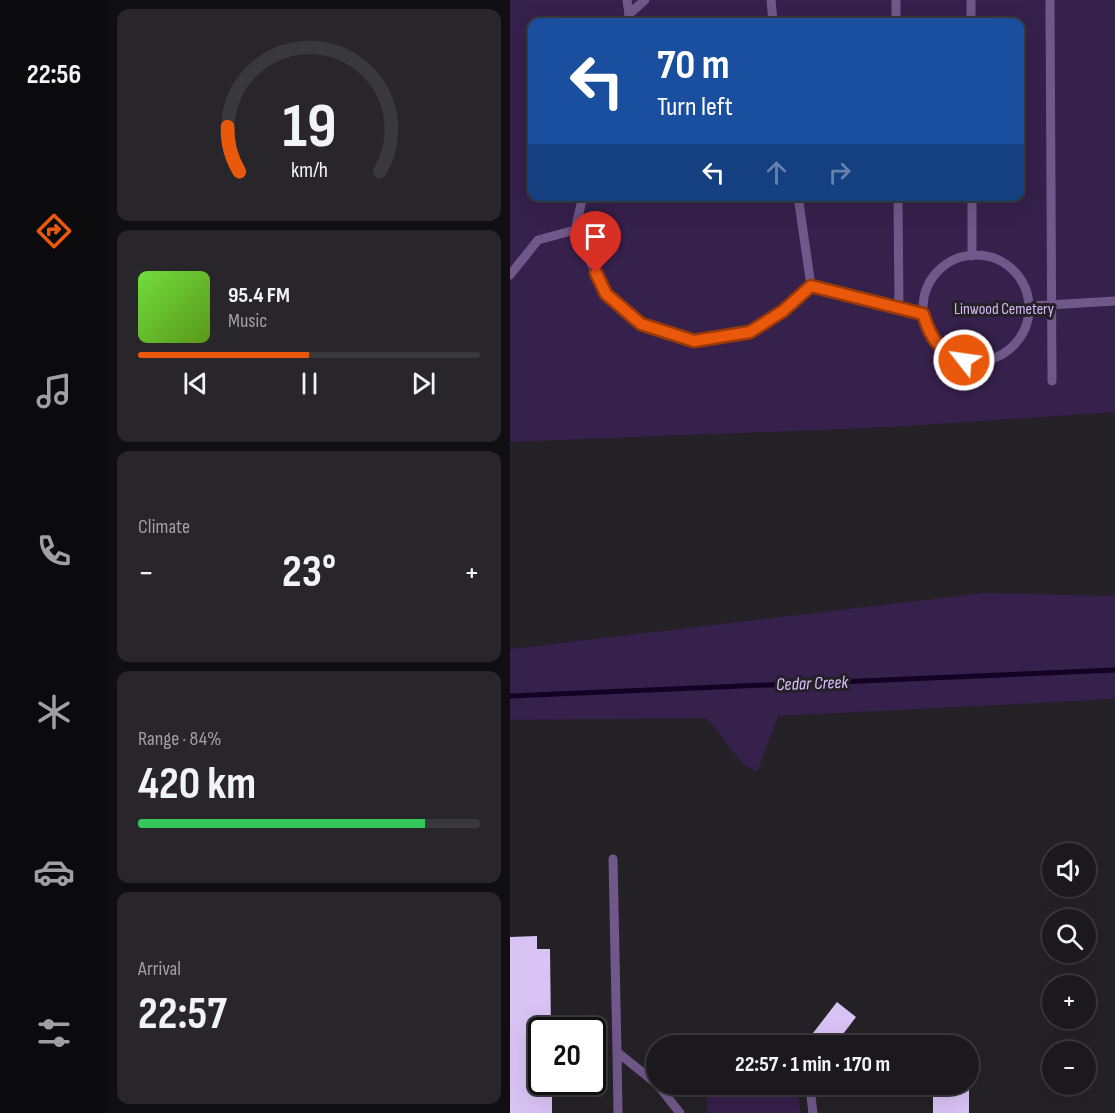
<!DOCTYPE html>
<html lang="en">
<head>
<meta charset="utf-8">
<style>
  :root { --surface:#1b191d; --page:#28262a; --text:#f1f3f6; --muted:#a0a0a4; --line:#39383b; --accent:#ea580c }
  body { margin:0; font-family:"Sofia Sans Condensed",sans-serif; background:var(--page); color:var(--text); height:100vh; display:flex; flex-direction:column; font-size:22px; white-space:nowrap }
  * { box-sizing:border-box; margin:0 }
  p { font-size:20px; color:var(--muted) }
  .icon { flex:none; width:33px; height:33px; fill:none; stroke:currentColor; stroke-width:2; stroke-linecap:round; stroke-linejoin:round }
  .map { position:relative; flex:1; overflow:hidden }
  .side { display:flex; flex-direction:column; gap:9px; padding:9px; background:#0f0e10; width:402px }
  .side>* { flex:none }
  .banner { position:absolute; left:18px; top:18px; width:496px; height:183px; border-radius:12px; box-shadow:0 6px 24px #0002,0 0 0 2px var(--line); background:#1a4fa0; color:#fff; overflow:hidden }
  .fabs { position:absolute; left:532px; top:843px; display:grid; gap:12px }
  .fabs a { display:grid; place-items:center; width:54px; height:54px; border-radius:50%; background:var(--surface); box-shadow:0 6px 24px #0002,0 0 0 2px var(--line); font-size:30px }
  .speed { position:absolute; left:18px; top:1017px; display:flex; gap:12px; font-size:30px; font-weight:700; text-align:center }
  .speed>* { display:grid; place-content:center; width:78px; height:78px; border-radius:50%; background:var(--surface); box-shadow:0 6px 24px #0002,0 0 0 2px var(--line); line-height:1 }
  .speed .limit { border:3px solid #111; border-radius:9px; background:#fff; color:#111 }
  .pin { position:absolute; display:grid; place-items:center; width:51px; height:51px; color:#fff; margin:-62px -26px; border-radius:50% 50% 50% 0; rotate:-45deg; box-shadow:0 0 6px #0007 }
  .pin .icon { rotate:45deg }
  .me { position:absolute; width:66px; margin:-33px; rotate:300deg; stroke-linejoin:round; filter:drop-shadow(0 0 4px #0008) }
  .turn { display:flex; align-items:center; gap:21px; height:126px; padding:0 30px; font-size:27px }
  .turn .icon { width:78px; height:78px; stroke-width:2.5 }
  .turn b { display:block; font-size:42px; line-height:51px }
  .lanes { display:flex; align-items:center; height:57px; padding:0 30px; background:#0003; justify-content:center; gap:30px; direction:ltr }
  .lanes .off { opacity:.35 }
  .big { font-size:45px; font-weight:700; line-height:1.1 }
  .side .tile { flex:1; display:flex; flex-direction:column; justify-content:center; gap:9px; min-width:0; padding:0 21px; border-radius:12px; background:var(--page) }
  .side .dial { align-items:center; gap:0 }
  .dial svg { height:156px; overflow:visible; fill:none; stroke:var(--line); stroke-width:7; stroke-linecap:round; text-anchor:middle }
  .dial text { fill:var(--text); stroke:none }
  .song { display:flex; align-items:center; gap:18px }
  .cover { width:72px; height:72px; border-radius:9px; background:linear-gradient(135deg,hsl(100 70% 55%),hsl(90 70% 35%)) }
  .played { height:6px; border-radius:3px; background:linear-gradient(90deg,var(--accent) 50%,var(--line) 50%) }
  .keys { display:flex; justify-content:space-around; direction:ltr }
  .heat { display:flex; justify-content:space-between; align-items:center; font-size:33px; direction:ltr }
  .charge { height:9px; border-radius:4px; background:linear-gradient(90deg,#34c759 84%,var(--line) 0) }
  .trip { position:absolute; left:136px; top:1035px; width:333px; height:60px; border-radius:30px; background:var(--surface); box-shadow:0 6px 24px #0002,0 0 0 2px var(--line); font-weight:700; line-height:60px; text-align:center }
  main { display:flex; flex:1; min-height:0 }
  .tabs { display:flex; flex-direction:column; width:108px; justify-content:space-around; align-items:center; background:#0b0a0c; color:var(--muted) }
  .tabs .icon { width:42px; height:42px }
  .tabs .on { color:var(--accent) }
  .tabs b { font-size:27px; color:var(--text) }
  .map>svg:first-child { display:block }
</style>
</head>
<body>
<main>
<nav class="tabs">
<b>22:56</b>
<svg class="icon on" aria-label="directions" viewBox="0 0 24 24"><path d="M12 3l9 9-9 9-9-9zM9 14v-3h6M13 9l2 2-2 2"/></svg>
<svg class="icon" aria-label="music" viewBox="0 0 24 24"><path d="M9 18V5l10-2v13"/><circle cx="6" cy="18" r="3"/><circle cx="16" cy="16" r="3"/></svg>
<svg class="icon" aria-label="phone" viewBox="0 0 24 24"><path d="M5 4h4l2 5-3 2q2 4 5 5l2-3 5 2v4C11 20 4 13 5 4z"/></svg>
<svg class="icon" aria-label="climate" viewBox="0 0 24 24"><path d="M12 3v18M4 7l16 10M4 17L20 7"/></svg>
<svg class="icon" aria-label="car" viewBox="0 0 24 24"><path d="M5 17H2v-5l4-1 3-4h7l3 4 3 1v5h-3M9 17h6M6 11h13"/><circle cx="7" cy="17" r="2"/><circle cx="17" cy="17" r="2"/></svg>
<svg class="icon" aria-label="filters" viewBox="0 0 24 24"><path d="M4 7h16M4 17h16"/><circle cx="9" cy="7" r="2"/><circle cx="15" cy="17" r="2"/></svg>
</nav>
<section class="side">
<div class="tile dial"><svg viewBox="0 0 100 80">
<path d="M14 69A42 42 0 1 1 86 69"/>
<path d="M14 69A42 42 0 0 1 8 46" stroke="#ea580c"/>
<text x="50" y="56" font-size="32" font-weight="700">19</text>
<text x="50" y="72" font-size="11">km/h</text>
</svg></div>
<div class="tile">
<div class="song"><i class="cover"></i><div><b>95.4 FM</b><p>Music</p></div></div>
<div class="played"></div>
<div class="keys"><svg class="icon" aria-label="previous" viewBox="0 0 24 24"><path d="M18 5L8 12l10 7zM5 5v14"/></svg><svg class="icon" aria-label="pause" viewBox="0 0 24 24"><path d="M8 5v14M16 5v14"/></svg><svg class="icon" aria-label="next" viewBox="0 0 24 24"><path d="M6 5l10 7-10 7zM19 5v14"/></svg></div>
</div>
<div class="tile"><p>Climate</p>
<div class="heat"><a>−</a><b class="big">23°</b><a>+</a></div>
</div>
<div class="tile"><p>Range · 84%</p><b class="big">420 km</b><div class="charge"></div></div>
<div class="tile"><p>Arrival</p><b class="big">22:57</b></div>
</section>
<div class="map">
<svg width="605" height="1113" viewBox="0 0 605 1113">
  <rect width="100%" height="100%" fill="#242127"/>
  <!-- green -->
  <path fill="#36204c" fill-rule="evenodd" d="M0,0H605V412L383,427L0,442ZM22,22H510V196H22Z
    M474,593L605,596V699L268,716L247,772L233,764L197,718L0,720V649Z
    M204,1085H277L287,1091L291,1113H198L196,1091Z"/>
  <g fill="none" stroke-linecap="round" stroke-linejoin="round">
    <!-- stream -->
    <path stroke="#140224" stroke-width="5" d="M0,696L605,670"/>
  </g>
  <!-- building -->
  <path fill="#d9c3f5" d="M27,936V949H40L41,1030H32V1082H42V1113H0V937Z
    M327,1002L346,1017L324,1046H293Z
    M82,1050H98V1072H82Z
    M423,1084H459V1113H423Z"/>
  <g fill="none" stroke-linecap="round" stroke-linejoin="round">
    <!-- service -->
    <path stroke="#70588a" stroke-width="9" d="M117,0L119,14
      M261,0L263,22
      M386,0V22
      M461,0V22
      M540,0L542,381
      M117,22L119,14L135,0
      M288,196L301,286
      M388,196L389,308L413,314
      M462,196V256
      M65,230L96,294L131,324L184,341L240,332L273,311L301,286L389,308
      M413 308a53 53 0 1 1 106 0a53 53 0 1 1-106 0Z
      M0,275L28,240L65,230L73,196
      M521,306L605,301
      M103,859L107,1052L147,1084
      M107,1052L108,1113
      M147,1084L170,1113
      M295,1084L300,1088L303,1113"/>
  </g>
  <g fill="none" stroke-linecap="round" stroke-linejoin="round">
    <defs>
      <path id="route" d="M86,273L96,294L131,324L184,341L240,332L273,311L301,286L413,314C422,342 428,348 454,360"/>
    </defs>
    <!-- route casing -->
    <use href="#route" stroke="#983908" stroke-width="15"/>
    <!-- route -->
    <use href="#route" stroke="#ea580c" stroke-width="10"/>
  </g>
  <g text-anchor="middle" stroke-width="6" stroke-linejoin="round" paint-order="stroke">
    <!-- park labels -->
    <g font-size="16" fill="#d5b9f7" stroke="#242127">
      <text x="494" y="314">Linwood Cemetery</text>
    </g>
    <!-- water labels -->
    <g font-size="18" font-style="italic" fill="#dbbffd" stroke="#242127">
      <text transform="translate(302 683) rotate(-2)" y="6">Cedar Creek</text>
    </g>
  </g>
</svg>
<div class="fabs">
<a><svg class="icon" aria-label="sound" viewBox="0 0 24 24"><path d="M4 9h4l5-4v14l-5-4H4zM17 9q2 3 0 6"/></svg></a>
<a><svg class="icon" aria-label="search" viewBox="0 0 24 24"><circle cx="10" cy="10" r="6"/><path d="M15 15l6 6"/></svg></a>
<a>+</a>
<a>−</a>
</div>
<div class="speed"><div class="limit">20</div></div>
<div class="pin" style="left:86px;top:273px;background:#d93025"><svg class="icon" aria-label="arrive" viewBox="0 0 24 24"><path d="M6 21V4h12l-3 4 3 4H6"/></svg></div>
<svg class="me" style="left:454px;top:360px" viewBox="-20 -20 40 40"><circle r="17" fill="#ea580c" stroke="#fff" stroke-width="3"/><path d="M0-11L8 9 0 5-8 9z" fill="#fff"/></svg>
<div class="trip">22:57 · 1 min · 170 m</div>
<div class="banner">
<div class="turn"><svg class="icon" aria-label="left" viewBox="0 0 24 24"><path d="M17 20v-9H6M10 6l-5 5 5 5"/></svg><div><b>70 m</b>Turn left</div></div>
<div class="lanes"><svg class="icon" aria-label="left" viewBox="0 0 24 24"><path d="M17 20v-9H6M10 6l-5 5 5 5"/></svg><svg class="icon off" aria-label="ahead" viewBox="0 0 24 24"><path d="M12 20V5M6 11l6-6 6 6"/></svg><svg class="icon off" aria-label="right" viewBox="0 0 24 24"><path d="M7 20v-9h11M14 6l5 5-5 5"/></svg></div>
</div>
</div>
</main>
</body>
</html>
